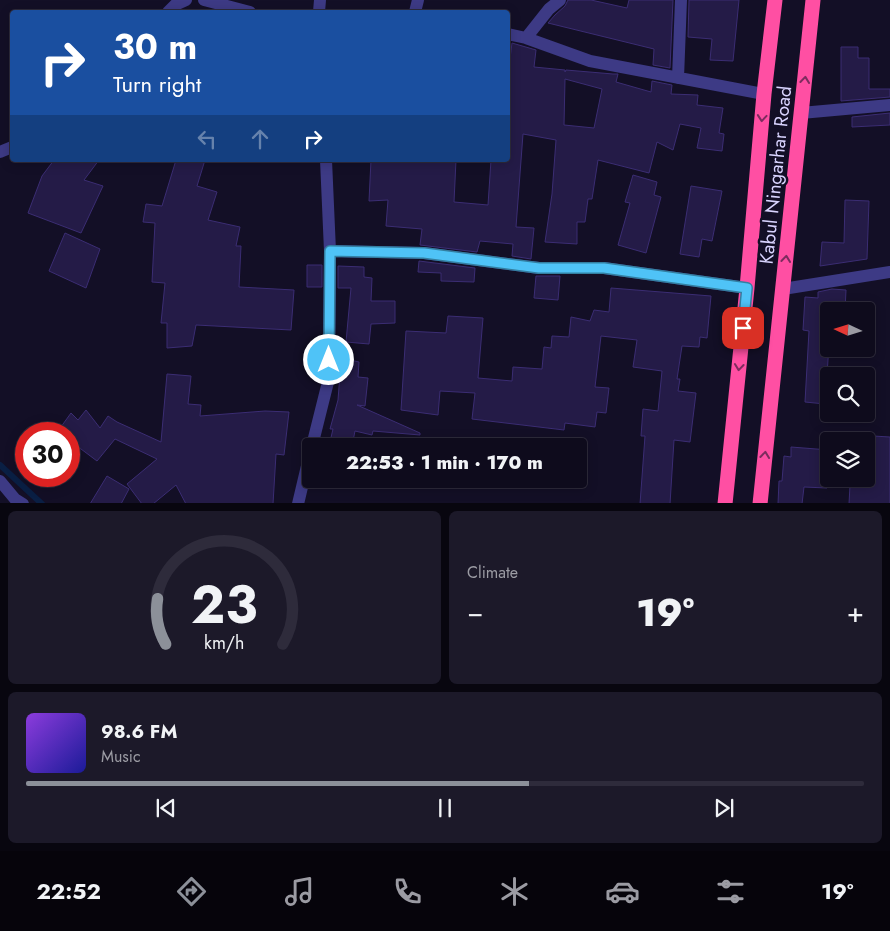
<!DOCTYPE html>
<html lang="en">
<head>
<meta charset="utf-8">
<style>
  :root { --surface:#0e0b1c; --page:#1c1929; --text:#f1f3f6; --muted:#9b9ba3; --line:#2e2b3b; --accent:#8c9099 }
  body { margin:0; font-family:Jost,sans-serif; background:var(--page); color:var(--text); height:100vh; display:flex; flex-direction:column; font-size:19px; white-space:nowrap }
  * { box-sizing:border-box; margin:0 }
  p { font-size:16px; color:var(--muted) }
  .icon { flex:none; width:28px; height:28px; fill:none; stroke:currentColor; stroke-width:2; stroke-linecap:round; stroke-linejoin:round }
  .map { position:relative; height:503px; overflow:hidden }
  .details { display:flex; flex-direction:column; gap:8px; padding:8px; background:#08060f; flex:1 }
  .details>* { flex:none }
  .banner { position:absolute; left:10px; top:10px; width:500px; height:152px; border-radius:5px; box-shadow:0 2px 12px #0003,0 0 0 1px var(--line); background:#1a4fa0; color:#fff; overflow:hidden }
  .needle { width:32px; rotate:274deg }
  .buttons { position:absolute; left:820px; top:302px; display:grid; gap:10px }
  .buttons a { display:grid; place-items:center; width:55px; height:55px; border-radius:5px; background:var(--surface); box-shadow:0 2px 12px #0003,0 0 0 1px var(--line); font-size:25px }
  .speed { position:absolute; left:15px; top:422px; display:flex; gap:10px; font-size:25px; font-weight:700; text-align:center }
  .speed>* { display:grid; place-content:center; width:65px; height:65px; border-radius:50%; background:var(--surface); box-shadow:0 2px 12px #0003,0 0 0 1px var(--line); line-height:1 }
  .speed .limit { border:8px solid #d22; background:#fff; color:#111 }
  .pin { position:absolute; display:grid; place-items:center; width:42px; height:42px; color:#fff; margin:-21px; border-radius:10px; box-shadow:0 2px 8px #0006 }
  .me { position:absolute; width:55px; margin:-28px; rotate:0deg; stroke-linejoin:round; filter:drop-shadow(0 0 4px #0008) }
  .turn { display:flex; align-items:center; gap:18px; height:105px; padding:0 20px; font-size:22px }
  .turn .icon { width:65px; height:65px; stroke-width:2.5 }
  .turn b { display:block; font-size:35px; line-height:42px }
  .lanes { display:flex; align-items:center; height:48px; padding:0 20px; background:#0003; justify-content:center; gap:25px; direction:ltr }
  .lanes .off { opacity:.35 }
  .big { font-size:38px; font-weight:800; line-height:1.1 }
  .details .tile { flex:1; display:flex; flex-direction:column; justify-content:center; gap:8px; min-width:0; padding:0 18px; border-radius:8px; background:var(--page) }
  .details .dial { align-items:center; gap:0 }
  .dial svg { height:130px; overflow:visible; fill:none; stroke:var(--line); stroke-width:7; stroke-linecap:round; text-anchor:middle }
  .dial text { fill:var(--text); stroke:none }
  .song { display:flex; align-items:center; gap:15px }
  .cover { width:60px; height:60px; border-radius:8px; background:linear-gradient(135deg,hsl(270 70% 55%),hsl(240 70% 35%)) }
  .played { height:5px; border-radius:2px; background:linear-gradient(90deg,var(--accent) 60%,var(--line) 60%) }
  .keys { display:flex; justify-content:space-around; direction:ltr }
  .heat { display:flex; justify-content:space-between; align-items:center; font-size:28px; direction:ltr }
  .details .tiles { flex:1; display:grid; gap:8px; grid-template-columns:1fr 1fr }
  .tile:last-child { grid-column:span 2 }
  .trip { position:absolute; left:302px; top:438px; width:285px; height:50px; border-radius:5px; background:var(--surface); box-shadow:0 2px 12px #0003,0 0 0 1px var(--line); font-weight:800; line-height:50px; text-align:center }
  .menu { display:flex; height:80px; justify-content:space-around; align-items:center; background:#06040b; color:var(--muted) }
  .menu .icon { width:35px; height:35px }
  .menu .selected { color:var(--accent) }
  .menu b { font-size:22px; color:var(--text) }
  .map>svg:first-child { display:block }
</style>
</head>
<body>
<div class="map">
<svg width="890" height="504" viewBox="0 0 890 504">
  <rect width="100%" height="100%" fill="#130f26"/>
  <g fill="none" stroke-linecap="round" stroke-linejoin="round">
    <!-- stream -->
    <path stroke="#0a1f44" stroke-width="6" d="M0,465L42,504"/>
  </g>
  <!-- building -->
  <path fill="#241b47" stroke="#3b2d73" fill-rule="evenodd" d="M568,0H591L627,8L629,0H673L670,68L653,65L654,49L548,23L555,15L565,6Z
    M689,0H739L733,61L710,60L712,39L688,37Z
    M512,43L536,50L534,67L565,70V72L566,70L613,74H618L616,82L651,92L652,81L672,85L671,94L698,95L697,105L723,108L719,133L724,134L722,151L697,148L701,128L680,124L673,150L657,142L649,173L598,160L592,199H588L585,222H577V244L545,242L552,194L556,140L523,134L516,227L534,228L531,259L512,256L513,244L480,241L477,252L420,245L422,229L386,226L388,200L369,201L371,160H456L454,202L488,205L491,160H508V75ZM565,79L602,89L594,128L564,125Z
    M841,47H858V58H869V89H890V97L841,101Z
    M890,113V125L852,127V117Z
    M54,160H99L84,180L103,186L81,233L28,213L42,176Z
    M176,160H205L197,186L217,192L208,220L240,227L236,246H241L239,287L294,290L291,330L196,325L192,346L167,348V323H161L165,283L152,282L155,223L143,222L146,204L162,206Z
    M633,175L657,182L654,195L661,197L646,253L618,245L630,203L625,202Z
    M691,186L722,191L712,241L702,239L699,257L680,254Z
    M845,200L869,201L867,259L820,266L822,242L844,243Z
    M65,233L100,249L86,288L49,271Z
    M419,261L475,268L474,282L441,281V273L418,272Z
    M307,265H322V287H307Z
    M338,266L364,267V277L372,278L371,301H395V323L371,324L369,344L346,342L351,288H338Z
    M536,276H560L558,300L534,298Z
    M611,288L711,296L707,338L700,337L699,347L682,346L677,379H680L678,391L696,393L690,442L674,440L670,504H640L645,436H641L643,409L658,411L662,371L633,367L637,340L601,336L595,387L609,388L606,413L597,412L595,427L565,423L564,430L472,419L475,393L440,391L438,415L401,410L406,331L446,333L448,316L483,318L478,378L512,381L513,367L542,369L544,347L551,348L552,336L569,337L571,317L590,321L594,310L609,312Z
    M832,289L846,290L845,311H829V345L825,404L805,402L809,331L803,330L805,297L818,298V292Z
    M337,357L359,362L358,377L368,378L365,406L357,405L420,433V435L373,431L372,435L355,431L352,446H329L333,429H330L338,400L340,374H337Z
    M167,374L191,376L188,404L201,405L200,416L265,411L289,412L284,455L276,454L273,504H186L176,485L153,504H142L127,484L157,459L115,439L97,461L69,440V434H61L58,431L71,413L78,420L86,410L100,428L108,416L117,422L161,442Z
    M873,436L890,437V504H849L850,485L866,486V465H871Z
    M791,447L829,450L827,488L804,487L802,504H778L779,481H782L784,456L791,457Z
    M107,476L129,489L121,504H90Z"/>
  <g fill="none" stroke-linecap="round" stroke-linejoin="round">
    <!-- minor -->
    <path stroke="#3d3a85" stroke-width="12" d="M204,0L250,12
      M168,12L175,5L186,0
      M319,12L320,0
      M415,12L418,0
      M508,34L526,38L590,61L764,94
      M526,38L549,9L560,0
      M678,78L681,0
      M801,113L890,105
      M0,152L12,147
      M330,251L424,253L539,268H604L747,288
      M783,289L890,272
      M312,446L329,378L330,251L326,160
      M0,481L15,499L23,504
      M298,504L311,449"/>
    <!-- highway -->
    <path stroke="#ff4fa3" stroke-width="15" d="M725,504L747,288L764,94L775,0
      M760,504L813,0"/>
  </g>
  <!-- one-way arrows -->
  <defs><path id="oneway-chevron" d="M-2-3.5L2.5 0L-2 3.5" fill="none" stroke-width="1.6" stroke-linecap="round" stroke-linejoin="round" transform="scale(1.25)"/></defs>
  <g stroke="#7d2c5e">
    <use href="#oneway-chevron" transform="translate(805 80) rotate(-84)"/>
    <use href="#oneway-chevron" transform="translate(762 118) rotate(95)"/>
    <use href="#oneway-chevron" transform="translate(786 259) rotate(-84)"/>
    <use href="#oneway-chevron" transform="translate(739 367) rotate(96)"/>
    <use href="#oneway-chevron" transform="translate(765 455) rotate(-84)"/>
  </g>
  <g fill="none" stroke-linecap="round" stroke-linejoin="round">
    <defs>
      <path id="route" d="M329,360L330,251L424,253L539,268H604L747,288L743,328"/>
    </defs>
    <!-- route casing -->
    <use href="#route" stroke="#337fa1" stroke-width="12"/>
    <!-- route -->
    <use href="#route" stroke="#4fc3f7" stroke-width="9"/>
  </g>
  <g text-anchor="middle" stroke-width="5" stroke-linejoin="round" paint-order="stroke">
    <!-- street labels -->
    <g font-size="19" fill="#d9d4ff" stroke="#130f26">
      <text transform="translate(775 175) rotate(-84)" y="7">Kabul Ningarhar Road</text>
    </g>
  </g>
</svg>
<div class="buttons">
<a><svg class="needle" viewBox="-14 -14 28 28"><path d="M0-13l5 13h-10z" fill="#e53935"/><path d="M0 13l5-13h-10z" fill="#9b9ba3"/></svg></a>
<a><svg class="icon" aria-label="search" viewBox="0 0 24 24"><circle cx="10" cy="10" r="6"/><path d="M15 15l6 6"/></svg></a>
<a><svg class="icon" aria-label="layers" viewBox="0 0 24 24"><path d="M12 4l9 5-9 5-9-5zM3 14l9 5 9-5"/></svg></a>
</div>
<div class="speed"><div class="limit">30</div></div>
<div class="pin" style="left:743px;top:328px;background:#d93025"><svg class="icon" aria-label="arrive" viewBox="0 0 24 24"><path d="M6 21V4h12l-3 4 3 4H6"/></svg></div>
<svg class="me" style="left:329px;top:360px" viewBox="-20 -20 40 40"><circle r="17" fill="#4fc3f7" stroke="#fff" stroke-width="3"/><path d="M0-11L8 9 0 5-8 9z" fill="#fff"/></svg>
<div class="trip">22:53 · 1 min · 170 m</div>
<div class="banner">
<div class="turn"><svg class="icon" aria-label="right" viewBox="0 0 24 24"><path d="M7 20v-9h11M14 6l5 5-5 5"/></svg><div><b>30 m</b>Turn right</div></div>
<div class="lanes"><svg class="icon off" aria-label="left" viewBox="0 0 24 24"><path d="M17 20v-9H6M10 6l-5 5 5 5"/></svg><svg class="icon off" aria-label="ahead" viewBox="0 0 24 24"><path d="M12 20V5M6 11l6-6 6 6"/></svg><svg class="icon" aria-label="right" viewBox="0 0 24 24"><path d="M7 20v-9h11M14 6l5 5-5 5"/></svg></div>
</div>
</div>
<section class="details">
<div class="tiles">
<div class="tile dial"><svg viewBox="0 0 100 80">
<path d="M14 69A42 42 0 1 1 86 69"/>
<path d="M14 69A42 42 0 0 1 9 41" stroke="#8c9099"/>
<text x="50" y="56" font-size="32" font-weight="700">23</text>
<text x="50" y="72" font-size="11">km/h</text>
</svg></div>
<div class="tile"><p>Climate</p>
<div class="heat"><a>−</a><b class="big">19°</b><a>+</a></div>
</div>
<div class="tile">
<div class="song"><i class="cover"></i><div><b>98.6 FM</b><p>Music</p></div></div>
<div class="played"></div>
<div class="keys"><svg class="icon" aria-label="previous" viewBox="0 0 24 24"><path d="M18 5L8 12l10 7zM5 5v14"/></svg><svg class="icon" aria-label="pause" viewBox="0 0 24 24"><path d="M8 5v14M16 5v14"/></svg><svg class="icon" aria-label="next" viewBox="0 0 24 24"><path d="M6 5l10 7-10 7zM19 5v14"/></svg></div>
</div>
</div>
</section>
<nav class="menu">
<b>22:52</b>
<svg class="icon selected" aria-label="directions" viewBox="0 0 24 24"><path d="M12 3l9 9-9 9-9-9zM9 14v-3h6M13 9l2 2-2 2"/></svg>
<svg class="icon" aria-label="music" viewBox="0 0 24 24"><path d="M9 18V5l10-2v13"/><circle cx="6" cy="18" r="3"/><circle cx="16" cy="16" r="3"/></svg>
<svg class="icon" aria-label="phone" viewBox="0 0 24 24"><path d="M5 4h4l2 5-3 2q2 4 5 5l2-3 5 2v4C11 20 4 13 5 4z"/></svg>
<svg class="icon" aria-label="climate" viewBox="0 0 24 24"><path d="M12 3v18M4 7l16 10M4 17L20 7"/></svg>
<svg class="icon" aria-label="car" viewBox="0 0 24 24"><path d="M5 17H2v-5l4-1 3-4h7l3 4 3 1v5h-3M9 17h6M6 11h13"/><circle cx="7" cy="17" r="2"/><circle cx="17" cy="17" r="2"/></svg>
<svg class="icon" aria-label="filters" viewBox="0 0 24 24"><path d="M4 7h16M4 17h16"/><circle cx="9" cy="7" r="2"/><circle cx="15" cy="17" r="2"/></svg>
<b>19°</b>
</nav>
</body>
</html>
